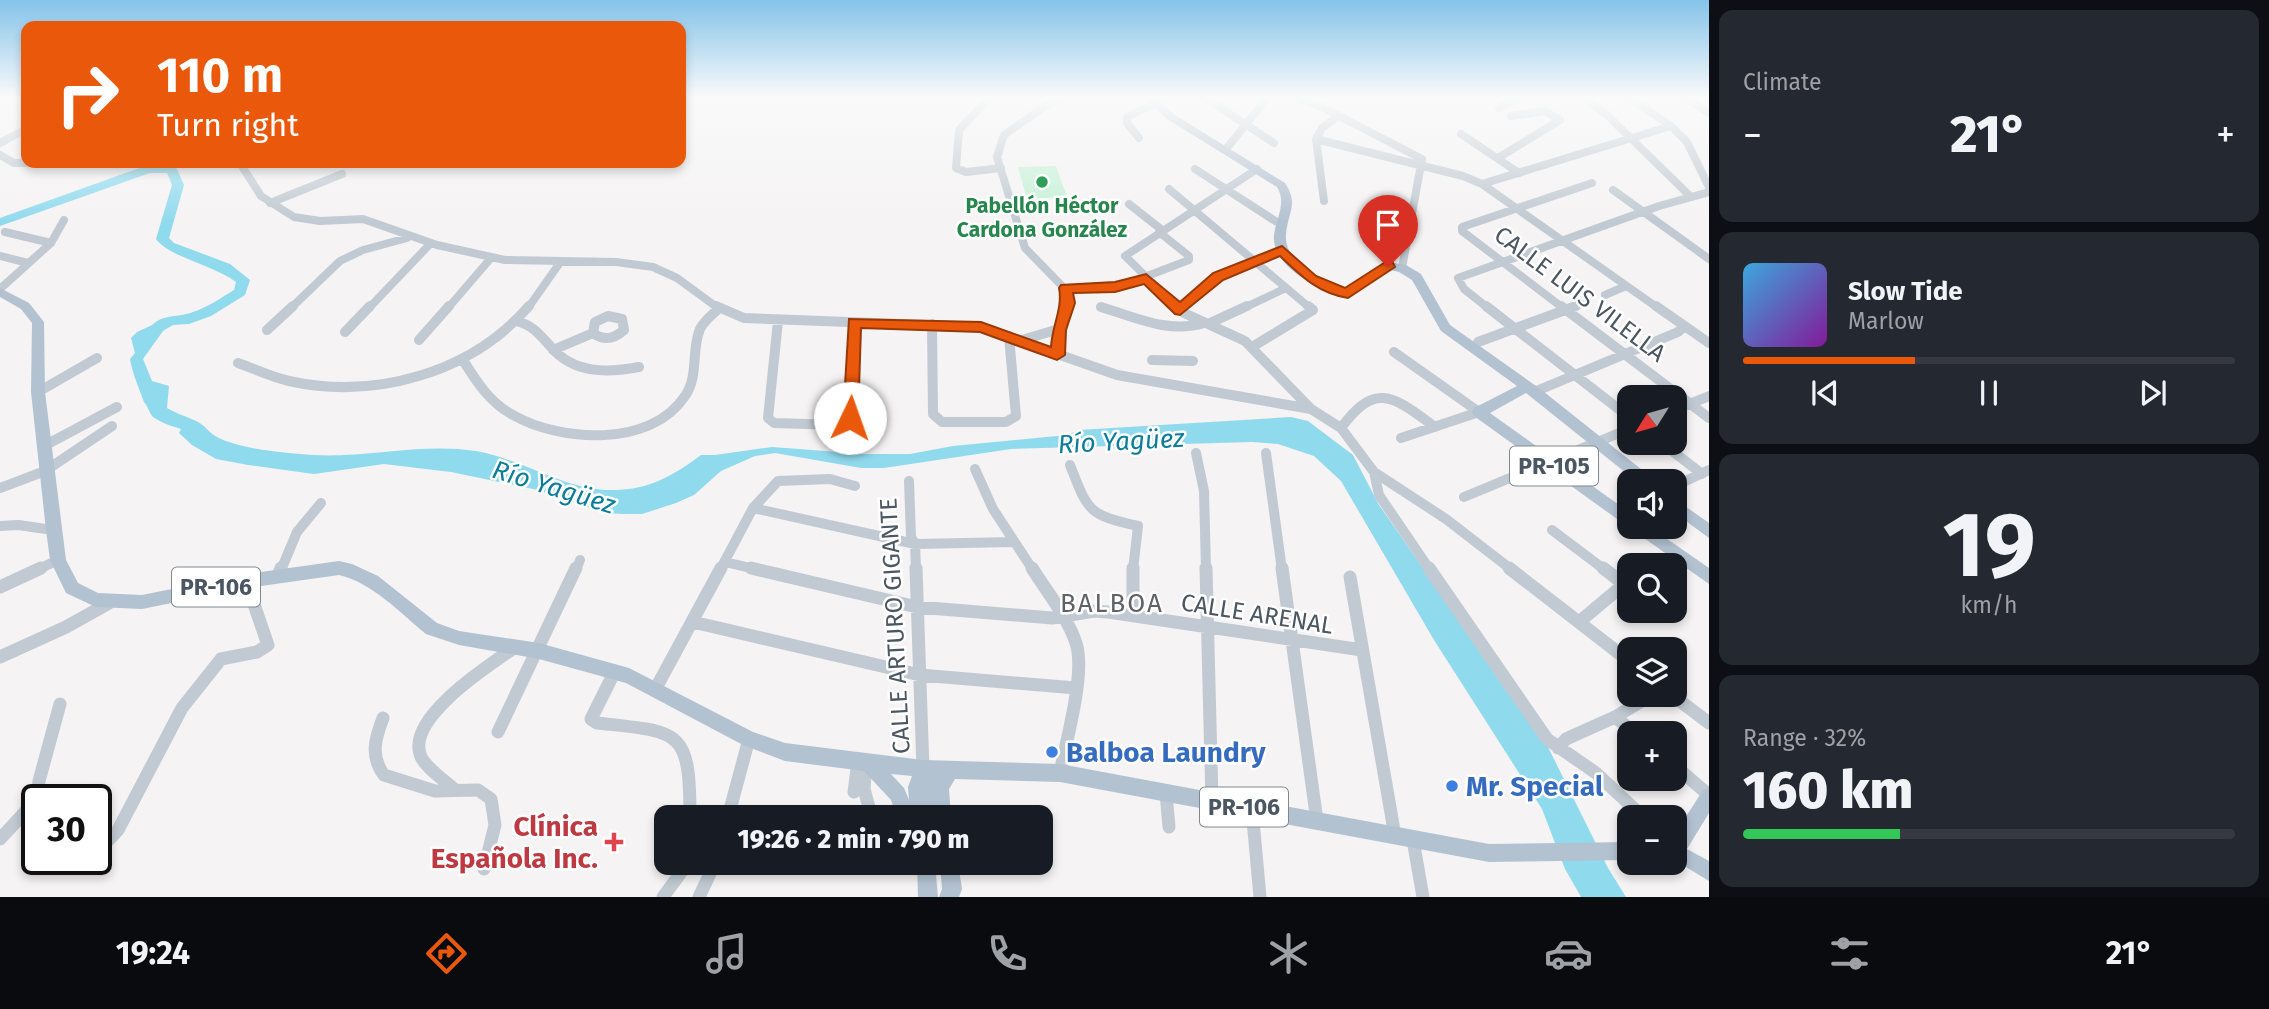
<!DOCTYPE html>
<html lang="en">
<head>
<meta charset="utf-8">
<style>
  :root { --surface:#171b24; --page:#242831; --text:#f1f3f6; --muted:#9ea1a6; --line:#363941; --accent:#ea580c }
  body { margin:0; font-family:"Fira Sans",sans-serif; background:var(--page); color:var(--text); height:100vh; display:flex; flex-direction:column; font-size:26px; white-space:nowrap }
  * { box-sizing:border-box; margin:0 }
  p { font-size:23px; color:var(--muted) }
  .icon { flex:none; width:38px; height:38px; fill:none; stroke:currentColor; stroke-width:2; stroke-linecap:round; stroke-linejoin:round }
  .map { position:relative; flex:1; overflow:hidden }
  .details { display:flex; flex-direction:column; gap:10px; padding:10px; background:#0d0f14; width:560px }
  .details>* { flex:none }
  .guide { position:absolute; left:21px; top:21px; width:665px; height:147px; border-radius:14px; box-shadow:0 4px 10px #0003; background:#ea580c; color:#fff; overflow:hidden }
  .needle { width:46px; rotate:233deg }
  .fabs { position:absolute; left:1617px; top:385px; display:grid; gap:14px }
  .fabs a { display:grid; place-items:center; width:70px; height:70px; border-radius:14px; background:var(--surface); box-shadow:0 4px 10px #0003; font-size:35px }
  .speed { position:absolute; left:21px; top:784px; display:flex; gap:14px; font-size:35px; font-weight:700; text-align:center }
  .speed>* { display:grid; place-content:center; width:91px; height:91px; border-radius:50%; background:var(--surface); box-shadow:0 4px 10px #0003; line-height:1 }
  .speed .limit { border:4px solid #111; border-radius:10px; background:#fff; color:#111 }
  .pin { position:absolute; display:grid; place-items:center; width:60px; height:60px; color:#fff; margin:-72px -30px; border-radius:50% 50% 50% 0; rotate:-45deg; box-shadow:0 0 7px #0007 }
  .pin .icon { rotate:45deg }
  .me { position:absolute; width:77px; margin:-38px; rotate:3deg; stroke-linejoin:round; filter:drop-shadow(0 0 5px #0008) }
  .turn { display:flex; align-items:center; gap:24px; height:147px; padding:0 21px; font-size:32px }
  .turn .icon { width:91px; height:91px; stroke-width:2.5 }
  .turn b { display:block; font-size:49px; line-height:60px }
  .big { font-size:52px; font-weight:800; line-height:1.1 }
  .details .tile { flex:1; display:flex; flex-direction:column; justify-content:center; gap:10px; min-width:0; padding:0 24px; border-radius:14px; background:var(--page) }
  .details .dial { align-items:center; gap:0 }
  .dial b { font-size:91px; line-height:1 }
  .song { display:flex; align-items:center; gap:21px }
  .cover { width:84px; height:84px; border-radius:10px; background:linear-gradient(135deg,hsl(200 70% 55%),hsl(290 70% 35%)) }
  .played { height:7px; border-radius:4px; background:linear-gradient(90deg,var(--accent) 35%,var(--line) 35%) }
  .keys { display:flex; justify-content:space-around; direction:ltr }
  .heat { display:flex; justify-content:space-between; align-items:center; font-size:38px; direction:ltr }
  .charge { height:10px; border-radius:5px; background:linear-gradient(90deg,#34c759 32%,var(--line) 0) }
  .trip { position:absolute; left:654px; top:805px; width:399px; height:70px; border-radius:14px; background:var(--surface); box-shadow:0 4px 10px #0003; font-weight:800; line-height:70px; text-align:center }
  .dock { display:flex; height:112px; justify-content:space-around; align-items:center; background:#090b0e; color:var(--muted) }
  .dock .icon { width:49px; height:49px }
  .dock .selected { color:var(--accent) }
  .dock b { font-size:32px; color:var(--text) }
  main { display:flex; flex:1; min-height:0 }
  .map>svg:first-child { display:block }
</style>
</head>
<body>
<main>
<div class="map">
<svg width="1709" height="897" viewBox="0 0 1709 897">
  <rect width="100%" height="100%" fill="#f5f3f3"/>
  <!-- green -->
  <path fill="#c3f1d5" d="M1056,166L1067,197L1027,199L1018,167Z"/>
  <!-- water -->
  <path fill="#90daee" d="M165,319L170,320L168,324L143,359L152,381L169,386L167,408C177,414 186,416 196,421C204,424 209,433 217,437C242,451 314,457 343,455C387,453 432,444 476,451C523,459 566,491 614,490C649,490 674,475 701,455H715L772,447L865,454H910L953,446L1067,435L1079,430L1291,417L1308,421L1353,455L1379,505L1548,747L1608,868L1626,897H1581L1565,869L1542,809L1434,640L1341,481L1314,456L1278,444L1252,442L1011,449L884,468H861L775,453L755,456L721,471L694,495L676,503L642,514H624L605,513L538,490L451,472L384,464L314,474L248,465L216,459L192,445L179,433L181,429C171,426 162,423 153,417C149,413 148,406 144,402C139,388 132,372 130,359L135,353L131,338L137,332Z"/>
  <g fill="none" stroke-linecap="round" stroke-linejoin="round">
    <!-- stream -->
    <path stroke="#90daee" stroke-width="2" d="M171,169L180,163"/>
    <!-- river -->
    <path fill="#90daee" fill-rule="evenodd" d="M171,165L177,169L184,185L169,238L174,243L230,264L250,280L245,295L211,316L189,324L173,325L154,336L147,331C161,312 174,319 193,312C208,307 221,298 234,290L236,282C213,265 169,257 156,239L172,185L167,173H150L0,226V218L145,166Z"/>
    <!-- minor-far2 -->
    <path stroke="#c1cad2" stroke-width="8" d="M990,97L959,130L956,168L966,172L1001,168
      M1065,97L1048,104L1004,135L997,157L1025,248L1066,290V308
      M1204,97L1274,143
      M1295,97L1322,107L1422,159L1402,268
      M1582,97L1606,114L1690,196
      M1628,97L1671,126L1687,142L1709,187
      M1684,97L1709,113
      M1499,108L1519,97
      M1461,134L1519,173
      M1139,138L1127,123V117L1169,97
      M1316,139L1463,176L1482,184L1658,308
      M0,143L26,129
      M1226,149L1268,97
      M0,155L14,163H37
      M1498,158L1560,120L1545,111L1511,116
      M240,163L261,196L294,217L320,221L363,219L437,245L505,260L616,262L653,267L677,278L718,308
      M1195,169L1283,226
      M1482,184L1671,126
      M1169,189L1310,308
      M1613,190L1709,259
      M1324,201L1316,139L1322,128L1338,116
      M270,203L342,174
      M1129,204L1162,230
      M5,232L51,243
      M0,256L28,263
      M1065,288L1121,286L1189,260V256L1159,232
      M0,289L51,243L64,220
      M1605,295L1626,286
      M291,308L340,261L363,250L407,238
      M369,308L431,243
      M448,308L491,258
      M528,308L559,264
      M1178,308L1125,256L1257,169
      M1183,308L1218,276L1282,250
      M1244,308L1286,288
      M1488,308L1464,289L1458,278L1659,206L1709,192
      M1563,308L1462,231V227L1592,183
      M1571,308L1581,304"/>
    <!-- minor-far1 -->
    <path stroke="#c1cad2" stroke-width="10" d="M716,306L744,318L981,327L1117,375L1311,409L1341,428L1374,472L1446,519L1512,570
      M1177,306L1184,313L1245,341L1311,409
      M1486,306L1629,417
      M1561,306L1709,418
      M1656,306L1709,343
      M1101,307C1135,317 1168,334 1204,323
      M1180,310L1185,306
      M608,316L622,319L624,330C614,339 604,341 593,333L595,322Z
      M516,321C533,325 540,335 551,347C574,374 607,373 639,367
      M778,321L768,418L774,423L838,425L850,418L855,323
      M932,324L933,414L942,422H1006L1016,416L1009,336
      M1208,324L1247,306
      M267,330L293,306
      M345,332L370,306
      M419,340L449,306
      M1022,340L1059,329
      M1478,342L1576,306
      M1252,347L1313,310L1308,306
      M553,350L593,333
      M1394,352L1479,412
      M1057,355L1059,329L1067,306
      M463,360C476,381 490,403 513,415C560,442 651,448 685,396C699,376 691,350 700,329C704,321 712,315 718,309
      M1152,360L1193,361
      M238,363C255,369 271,377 289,381C375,400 471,373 529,306
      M38,392L97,358
      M1534,392L1678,332L1683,327
      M1675,410L1709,396
      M1341,428C1376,380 1394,397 1435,427
      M1401,438L1479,412
      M1662,443L1702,474
      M42,447L117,407
      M1196,453L1204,491L1206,570
      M1266,453L1282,570
      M1070,465C1088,511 1088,515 1138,526L1133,570
      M975,469L993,509L1033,570
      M1374,472L1379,495L1430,570
      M909,481L911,537L915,544L916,570
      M1675,486L1709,470
      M0,488L45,471L112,426
      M1464,497L1629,429
      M753,508L915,544L1013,542
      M0,526L18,525L53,530
      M1552,530L1605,570
      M725,562L759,570
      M37,570L58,560
      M281,570L297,532L321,503
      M576,570L580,560
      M720,570L753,508L778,481L830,479L855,486"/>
    <!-- minor -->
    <path stroke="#c1cad2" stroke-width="13" d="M751,568L917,607L1052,618L1094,611L1108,612L1362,650
      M916,568L923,769
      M1032,568C1047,592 1067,616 1076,643C1086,673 1066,741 1060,773
      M1133,568V616
      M1206,568L1212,801
      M1282,568L1317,821
      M1429,568L1547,739L1596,773L1643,817
      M1509,568L1629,661
      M1603,568L1624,584
      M278,576L281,568
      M1350,577L1395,836
      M0,587L41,568
      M693,622L920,675L1076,688
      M1579,622L1628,581
      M0,657L66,627L109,603
      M615,671L591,719L597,723C680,732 690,728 690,817
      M656,688L721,568
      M1672,695L1709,723
      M1615,717L1635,733
      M383,718C375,739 370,756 384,775L435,791L478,790L491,799L495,825L484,869
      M498,732L576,568
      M1558,748L1566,739L1615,717L1652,695
      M866,762L864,789L870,811
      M1675,766L1709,795
      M454,789C444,780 423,766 420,754C408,717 488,666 514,648
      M854,792L858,761
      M1166,793L1169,827
      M1252,809L1260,897
      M728,817L749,739
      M0,839L37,799L39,781L60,704
      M1413,840L1423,897
      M103,846L118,830L182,708L221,659L257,652L268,645L246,581
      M663,897L688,863
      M699,897L715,863"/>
    <!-- major -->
    <path fill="#b3c2d1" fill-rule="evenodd" d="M1143,97H1154L1175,115L1285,183C1299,204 1288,212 1286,234C1283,263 1323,282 1346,289L1388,262L1406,265L1421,274L1450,325L1539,388L1651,477L1653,481H1636L1526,393L1490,413L1629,512V526L1624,524L1474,416L1472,412L1474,408L1517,386L1441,331L1412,280L1399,272L1390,270L1348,298C1322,291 1271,268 1274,235C1276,218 1287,203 1277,187L1167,119Z
      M0,288L29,303L44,322L45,392L66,560L78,583L98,593L142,595L246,574L339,561L352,564L378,576L437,623L459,631L539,643L629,668L753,732L785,743L923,760L1060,764L1489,844L1629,842V860L1489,862L1060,782L955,779L949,789L951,817H897L891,800L864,771L785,761L743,745L626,683L539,659L459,645L426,634C400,613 373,583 339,575L246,588L142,609L96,607L66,593L50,560L46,530L31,392L32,323L21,309L0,297ZM891,774L912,776L908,787L909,800L904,788Z
      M1675,499L1709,523V538L1675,513Z
      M1632,527H1650L1709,568V584L1634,531Z
      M1709,787V813L1687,849L1709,861V881L1686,867L1673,863L1675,834L1703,790Z
      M917,863H935L938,897H918Z
      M940,863H958L962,889L959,897H939L942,889Z"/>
  </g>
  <!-- sky -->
  <linearGradient id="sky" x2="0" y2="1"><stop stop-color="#85c3ea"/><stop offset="0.44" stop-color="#fafafa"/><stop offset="1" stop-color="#fafafa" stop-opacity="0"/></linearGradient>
  <rect width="1709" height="222" fill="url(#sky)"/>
  <!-- route -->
  <path fill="#ea580c" stroke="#983908" stroke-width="2" d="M1282,246L1316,276L1345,288L1384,263H1393L1395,267L1348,298C1318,293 1301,276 1280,256L1223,280L1180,315L1175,314L1144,284L1115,292L1073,293L1075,303L1066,330L1065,355L1057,360L980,332L861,328L858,418L850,424L843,418L849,319L981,322L1051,347C1052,326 1063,308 1059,288L1061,285L1115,282L1146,274L1180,302L1213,273Z"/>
  <!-- markers -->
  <circle fill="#2e9e5b" stroke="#fff" stroke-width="2.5" cx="1042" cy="182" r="7"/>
  <g fill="#3f7fe0" stroke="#fff" stroke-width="2.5">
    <circle cx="1052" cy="752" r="7"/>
    <circle cx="1452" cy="786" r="7"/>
  </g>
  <path fill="#e0444e" stroke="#fff" stroke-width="2.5" d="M610.5 831.5h7v7h7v7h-7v7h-7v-7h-7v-7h7z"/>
  <g text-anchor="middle" stroke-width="5" stroke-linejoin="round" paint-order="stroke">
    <!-- far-leisure labels -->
    <g font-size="21" font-weight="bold" fill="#27864d" stroke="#fff">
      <text x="1042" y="213">Pabellón Héctor<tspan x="1042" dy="24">Cardona González</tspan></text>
    </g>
    <!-- shield labels -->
    <g fill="#fff" stroke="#808990" stroke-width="2">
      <rect x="1510" y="446.5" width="88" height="39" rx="5"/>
      <rect x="172" y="567.5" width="88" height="39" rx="5"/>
      <rect x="1200" y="787.5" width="88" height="39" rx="5"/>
    </g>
    <g font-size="23" font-weight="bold" fill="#4a5661">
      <text x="1554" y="474">PR-105</text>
      <text x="216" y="595">PR-106</text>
      <text x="1244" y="815">PR-106</text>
    </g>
    <!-- street labels -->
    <g font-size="24" fill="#4a5661" stroke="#fff">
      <text transform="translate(1580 294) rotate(37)" y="8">CALLE LUIS VILELLA</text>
      <text transform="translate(1257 614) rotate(9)" y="8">CALLE ARENAL</text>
      <text transform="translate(895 626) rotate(-93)" y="8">CALLE ARTURO GIGANTE</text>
    </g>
    <!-- water labels -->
    <g font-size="26" font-style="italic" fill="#0c7c9b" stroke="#fff">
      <text transform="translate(1121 441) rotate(-3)" y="9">Río Yagüez</text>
      <text transform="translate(554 487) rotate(17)" y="9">Río Yagüez</text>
    </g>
    <!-- neighbourhood labels -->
    <g font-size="26" letter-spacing="2" fill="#5f6368" stroke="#fff">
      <text x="1112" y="612">BALBOA</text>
    </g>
    <!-- near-shop labels -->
    <g font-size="28" font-weight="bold" fill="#366cbe" stroke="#fff" text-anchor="start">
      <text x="1066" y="762">Balboa Laundry</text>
      <text x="1466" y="796">Mr. Special</text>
    </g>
    <!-- near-health labels -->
    <g font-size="28" font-weight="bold" fill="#be3a42" stroke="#fff" text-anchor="end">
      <text x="598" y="836">Clínica<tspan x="598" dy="32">Española Inc.</tspan></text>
    </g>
  </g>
</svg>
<div class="fabs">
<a><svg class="needle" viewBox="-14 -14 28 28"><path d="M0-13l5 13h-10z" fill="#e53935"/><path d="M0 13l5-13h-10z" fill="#9ea1a6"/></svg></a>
<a><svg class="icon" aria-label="sound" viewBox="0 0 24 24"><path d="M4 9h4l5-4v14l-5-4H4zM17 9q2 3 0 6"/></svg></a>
<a><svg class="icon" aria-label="search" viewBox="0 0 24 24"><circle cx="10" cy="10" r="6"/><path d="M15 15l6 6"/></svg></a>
<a><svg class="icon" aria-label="layers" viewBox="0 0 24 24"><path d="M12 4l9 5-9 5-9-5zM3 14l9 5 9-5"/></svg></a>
<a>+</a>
<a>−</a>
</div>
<div class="speed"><div class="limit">30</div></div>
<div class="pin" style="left:1388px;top:267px;background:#d93025"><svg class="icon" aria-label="arrive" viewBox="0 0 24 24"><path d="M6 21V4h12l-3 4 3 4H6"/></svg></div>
<svg class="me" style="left:850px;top:418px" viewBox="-20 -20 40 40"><circle r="19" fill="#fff"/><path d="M0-13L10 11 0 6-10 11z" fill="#ea580c"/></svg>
<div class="trip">19:26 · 2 min · 790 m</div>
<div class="guide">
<div class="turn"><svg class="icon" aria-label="right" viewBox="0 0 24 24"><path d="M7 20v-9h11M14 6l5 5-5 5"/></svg><div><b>110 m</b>Turn right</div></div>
</div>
</div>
<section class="details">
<div class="tile"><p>Climate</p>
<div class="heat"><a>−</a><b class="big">21°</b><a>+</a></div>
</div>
<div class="tile">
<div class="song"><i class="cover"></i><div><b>Slow Tide</b><p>Marlow</p></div></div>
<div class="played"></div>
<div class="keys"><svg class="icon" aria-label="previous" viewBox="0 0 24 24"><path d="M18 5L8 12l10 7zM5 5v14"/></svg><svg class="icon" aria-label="pause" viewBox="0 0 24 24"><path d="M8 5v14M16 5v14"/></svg><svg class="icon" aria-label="next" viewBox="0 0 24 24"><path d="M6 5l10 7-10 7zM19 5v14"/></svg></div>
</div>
<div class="tile dial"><b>19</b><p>km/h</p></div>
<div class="tile"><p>Range · 32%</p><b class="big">160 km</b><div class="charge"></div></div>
</section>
</main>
<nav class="dock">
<b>19:24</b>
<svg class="icon selected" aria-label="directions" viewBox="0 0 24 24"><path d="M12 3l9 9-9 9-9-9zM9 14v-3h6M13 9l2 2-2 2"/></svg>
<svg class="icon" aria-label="music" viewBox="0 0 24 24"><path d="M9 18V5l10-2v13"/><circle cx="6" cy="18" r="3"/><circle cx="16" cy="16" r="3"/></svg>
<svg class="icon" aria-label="phone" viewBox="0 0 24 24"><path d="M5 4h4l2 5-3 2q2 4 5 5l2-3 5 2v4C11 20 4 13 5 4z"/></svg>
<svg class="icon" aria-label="climate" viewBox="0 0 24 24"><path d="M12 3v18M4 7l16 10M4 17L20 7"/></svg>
<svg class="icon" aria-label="car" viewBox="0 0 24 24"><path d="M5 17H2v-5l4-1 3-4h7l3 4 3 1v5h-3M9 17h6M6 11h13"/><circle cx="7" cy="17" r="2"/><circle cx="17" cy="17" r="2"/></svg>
<svg class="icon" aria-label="filters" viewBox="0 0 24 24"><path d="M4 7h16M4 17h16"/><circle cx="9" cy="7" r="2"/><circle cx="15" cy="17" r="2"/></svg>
<b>21°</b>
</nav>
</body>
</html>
